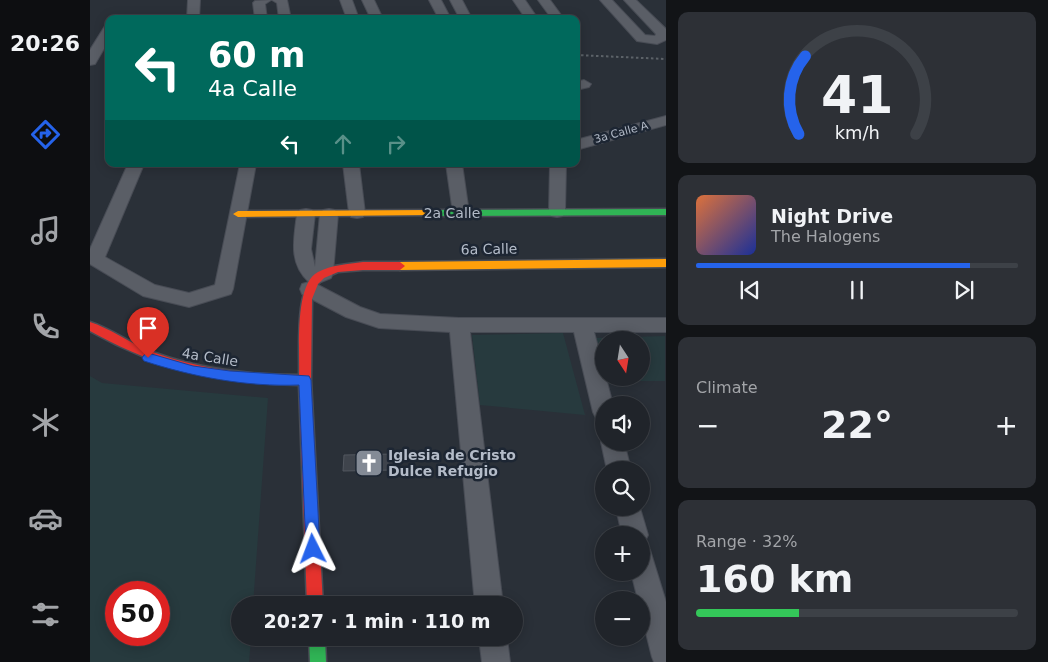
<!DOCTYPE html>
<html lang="en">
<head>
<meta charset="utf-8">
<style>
  :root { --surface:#20242a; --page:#2d3036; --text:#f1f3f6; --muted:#a2a4a8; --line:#3d4147; --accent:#2563eb }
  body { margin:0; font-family:"DejaVu Sans",sans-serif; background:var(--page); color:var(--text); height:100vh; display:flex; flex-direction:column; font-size:19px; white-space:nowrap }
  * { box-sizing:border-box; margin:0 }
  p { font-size:16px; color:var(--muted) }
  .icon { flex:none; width:28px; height:28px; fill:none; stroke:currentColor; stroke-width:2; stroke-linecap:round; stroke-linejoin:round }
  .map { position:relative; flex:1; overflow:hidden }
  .sheet { display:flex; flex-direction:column; gap:12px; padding:12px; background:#121417; width:382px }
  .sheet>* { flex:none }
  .top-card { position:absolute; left:15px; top:15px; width:475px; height:152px; border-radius:10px; box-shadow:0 2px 12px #0003,0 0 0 1px var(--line); background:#00695c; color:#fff; overflow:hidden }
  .needle { width:32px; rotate:168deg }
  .controls { position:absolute; left:505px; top:331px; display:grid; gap:10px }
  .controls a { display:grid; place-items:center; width:55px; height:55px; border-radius:50%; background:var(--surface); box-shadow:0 2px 12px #0003,0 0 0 1px var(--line); font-size:25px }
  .speed { position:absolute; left:15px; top:581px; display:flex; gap:10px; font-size:25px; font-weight:700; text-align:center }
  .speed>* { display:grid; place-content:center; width:65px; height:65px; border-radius:50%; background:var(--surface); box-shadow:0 2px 12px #0003,0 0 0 1px var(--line); line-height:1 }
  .speed .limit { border:8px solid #d22; background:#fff; color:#111 }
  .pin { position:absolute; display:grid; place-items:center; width:42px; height:42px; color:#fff; margin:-51px -21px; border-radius:50% 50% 50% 0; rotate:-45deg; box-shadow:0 0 5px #0007 }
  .pin .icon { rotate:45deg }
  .me { position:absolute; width:55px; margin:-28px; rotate:357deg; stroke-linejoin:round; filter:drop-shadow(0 0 4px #0008) }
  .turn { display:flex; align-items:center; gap:18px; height:105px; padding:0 20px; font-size:22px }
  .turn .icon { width:65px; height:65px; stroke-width:2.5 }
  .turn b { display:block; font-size:35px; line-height:42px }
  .lanes { display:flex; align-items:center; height:48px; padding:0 20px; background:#0003; justify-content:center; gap:25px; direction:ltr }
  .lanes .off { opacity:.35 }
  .big { font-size:38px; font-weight:600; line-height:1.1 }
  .sheet .tile { flex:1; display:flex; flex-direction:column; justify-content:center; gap:8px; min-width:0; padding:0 18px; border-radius:10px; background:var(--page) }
  .sheet .dial { align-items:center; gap:0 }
  .dial svg { height:130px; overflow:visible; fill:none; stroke:var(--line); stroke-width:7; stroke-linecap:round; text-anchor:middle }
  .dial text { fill:var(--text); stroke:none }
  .song { display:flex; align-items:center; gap:15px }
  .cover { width:60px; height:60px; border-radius:8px; background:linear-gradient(135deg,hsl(20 70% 55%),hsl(230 70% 35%)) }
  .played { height:5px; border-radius:2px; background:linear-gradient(90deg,var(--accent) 85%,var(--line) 85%) }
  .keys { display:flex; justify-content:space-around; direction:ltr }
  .heat { display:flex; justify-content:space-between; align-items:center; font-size:28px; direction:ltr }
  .charge { height:8px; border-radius:4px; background:linear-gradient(90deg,#34c759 32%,var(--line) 0) }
  .trip { position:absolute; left:141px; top:596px; width:292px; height:50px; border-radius:25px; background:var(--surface); box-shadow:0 2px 12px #0003,0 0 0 1px var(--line); font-weight:600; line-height:50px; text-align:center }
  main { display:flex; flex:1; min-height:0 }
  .tab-bar { display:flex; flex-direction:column; width:90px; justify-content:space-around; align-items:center; background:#0d0e11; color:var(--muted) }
  .tab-bar .icon { width:35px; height:35px }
  .tab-bar .current { color:var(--accent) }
  .tab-bar b { font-size:22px; color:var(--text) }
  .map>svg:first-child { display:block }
</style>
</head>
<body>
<main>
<nav class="tab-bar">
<b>20:26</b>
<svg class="icon current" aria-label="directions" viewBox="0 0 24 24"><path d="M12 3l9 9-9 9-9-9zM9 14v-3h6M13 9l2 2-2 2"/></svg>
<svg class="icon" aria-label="music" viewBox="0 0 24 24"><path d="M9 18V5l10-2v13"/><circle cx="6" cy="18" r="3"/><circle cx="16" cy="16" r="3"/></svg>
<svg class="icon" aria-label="phone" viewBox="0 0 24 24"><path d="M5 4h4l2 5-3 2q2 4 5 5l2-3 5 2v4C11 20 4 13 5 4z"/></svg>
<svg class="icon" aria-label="climate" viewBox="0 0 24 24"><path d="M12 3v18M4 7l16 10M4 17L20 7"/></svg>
<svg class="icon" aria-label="car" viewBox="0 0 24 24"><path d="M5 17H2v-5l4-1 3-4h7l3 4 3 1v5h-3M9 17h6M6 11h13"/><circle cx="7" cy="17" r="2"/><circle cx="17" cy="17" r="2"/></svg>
<svg class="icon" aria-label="filters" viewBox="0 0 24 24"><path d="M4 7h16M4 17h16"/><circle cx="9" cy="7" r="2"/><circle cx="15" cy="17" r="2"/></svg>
</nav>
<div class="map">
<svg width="576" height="662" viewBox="0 0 576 662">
  <rect width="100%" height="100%" fill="#2a3038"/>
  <!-- green -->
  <path fill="#273a3e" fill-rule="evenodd" d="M473,333L495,415L390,405L382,335Z
    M575,336V381H523L522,378H551V340H514V359L505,338Z
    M0,376L12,383L178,398L163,605H150V638H161L159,662H0ZM26,592H69V635H26Z"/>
  <!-- building -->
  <path fill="#3f444c" stroke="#52575f" d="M304,454V470L253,471L254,455Z"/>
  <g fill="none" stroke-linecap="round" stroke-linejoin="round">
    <defs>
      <path id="street" d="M98,0H110L109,19H97Z
        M181,0L175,4L177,19H165L163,3L165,1Z
        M182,0H197L201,19H189L187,3Z
        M250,0H262L269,19H257Z
        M272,0H284L293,19H281Z
        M339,0H351L361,19H349Z
        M360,0H372L382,19H370Z
        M423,0H435L448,19H436Z
        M448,0H460L474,19H462Z
        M510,0H522L555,35L565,36L566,34L534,0H546L576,29V40L567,44L547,41Z
        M19,25V40L5,64L0,65V50L15,26Z
        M494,80L501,84L499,87L486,90V82Z
        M576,116V125L486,150V140Z
        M38,164H54L15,257L65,285L99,293L125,285L150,164H166L143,289L141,294L99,307L53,296L0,264V249Z
        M253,164H269L275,213L273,217L267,218L261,217L259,213Z
        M356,164H372L379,213L377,217L371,218L365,217L363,213Z
        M460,164H476L475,212L473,216L467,217L461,216L459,212Z
        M216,209L222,210L225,214L221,249L225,267L230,214L233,210L239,209L245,210L248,214L243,273L241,278L226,284L270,307L290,314L369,318H576V332H504L514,370V378H516L523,405H514V421L506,418L503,412L484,332H380L413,605H385L360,332L289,328L256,317L212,294L210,289L212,284L219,282C198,263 204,239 207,214L210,210Z
        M514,435V442H534L541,470H517L511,442Z
        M526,508H550L558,535L554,543L551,545V535H532Z
        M551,547L560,550L576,602V662H564L562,657L551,613V600H548L541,572H551Z
        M389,638H417L420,662H392Z"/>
      <path id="fast" d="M576,209V215L339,216L334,213L339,210Z
        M219,638H235L236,662H220Z"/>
      <path id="slow" d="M339,210L344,213L342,215L148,217L143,214L148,211Z
        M576,259V267L310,270L305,266L310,262Z"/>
      <path id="jam" d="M273,262H310L315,266L310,270H273L248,272L234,278L228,284L222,299L221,380L233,605H217L209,385C132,384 68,369 0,331V322C19,328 37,341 55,349C104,369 157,375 209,375C210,351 204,284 228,272C241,265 258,264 273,262Z"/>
    </defs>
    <!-- street casing -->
    <use href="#street" stroke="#484c55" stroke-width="2"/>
    <!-- fast casing -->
    <use href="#fast" stroke="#484c55" stroke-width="3"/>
    <!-- slow casing -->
    <use href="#slow" stroke="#484c55" stroke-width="3"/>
    <!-- jam casing -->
    <use href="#jam" stroke="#484c55" stroke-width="3"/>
    <!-- path -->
    <path stroke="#5c6268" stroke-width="2" stroke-dasharray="2.5 2.5" stroke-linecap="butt" d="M486,55L576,59"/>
    <!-- street -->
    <use href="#street" fill="#5a5e66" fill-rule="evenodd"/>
    <!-- fast -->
    <use href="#fast" fill="#30b455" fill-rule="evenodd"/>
    <!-- slow -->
    <use href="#slow" fill="#ff9f0a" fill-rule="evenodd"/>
    <!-- jam -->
    <use href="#jam" fill="#e5322d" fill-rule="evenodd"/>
  </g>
  <!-- route -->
  <path fill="#2563eb" stroke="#184099" d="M58,353L103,366L140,371L219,376L221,380L230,549L228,554L223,556L218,554L216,549L209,385C157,387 103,377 54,361L52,358L54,355Z"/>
  <!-- icons -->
  <defs>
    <symbol id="church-square" viewBox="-11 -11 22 22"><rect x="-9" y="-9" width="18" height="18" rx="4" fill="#848b96" stroke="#1d2633"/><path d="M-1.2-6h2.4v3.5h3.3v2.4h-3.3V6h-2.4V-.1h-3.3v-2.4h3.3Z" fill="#fff"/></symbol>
  </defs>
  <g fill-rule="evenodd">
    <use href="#church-square" x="263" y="447" width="32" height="32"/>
  </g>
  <g text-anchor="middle" stroke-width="5" stroke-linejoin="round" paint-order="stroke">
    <!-- far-street labels -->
    <g font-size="11" fill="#b4bcc9" stroke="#1d2633">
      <text transform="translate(531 132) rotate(-15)" y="4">3a Calle A</text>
    </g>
    <!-- street labels -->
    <g font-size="14" fill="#b4bcc9" stroke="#1d2633">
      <text x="362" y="218">2a Calle</text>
      <text transform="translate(399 249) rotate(-1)" y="5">6a Calle</text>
      <text transform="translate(120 357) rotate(9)" y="5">4a Calle</text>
    </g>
    <!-- poi labels -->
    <g font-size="14" font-weight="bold" fill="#b4bcc9" stroke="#1d2633" text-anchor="start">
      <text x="298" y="460">Iglesia de Cristo<tspan x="298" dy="16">Dulce Refugio</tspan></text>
    </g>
  </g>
</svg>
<div class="controls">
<a><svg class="needle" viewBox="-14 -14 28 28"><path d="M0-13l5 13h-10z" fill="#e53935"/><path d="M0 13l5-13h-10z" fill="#a2a4a8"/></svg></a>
<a><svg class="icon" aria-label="sound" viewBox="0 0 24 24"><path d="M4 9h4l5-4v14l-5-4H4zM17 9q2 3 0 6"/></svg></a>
<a><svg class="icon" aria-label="search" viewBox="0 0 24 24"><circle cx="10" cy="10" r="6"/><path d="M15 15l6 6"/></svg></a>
<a>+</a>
<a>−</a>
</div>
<div class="speed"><div class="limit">50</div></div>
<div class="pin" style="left:58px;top:358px;background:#d93025"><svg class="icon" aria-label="arrive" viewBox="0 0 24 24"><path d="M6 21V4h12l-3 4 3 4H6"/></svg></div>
<svg class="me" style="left:223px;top:549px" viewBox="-20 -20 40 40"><path d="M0-17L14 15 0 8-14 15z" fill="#2563eb" stroke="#fff" stroke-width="4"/></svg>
<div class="trip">20:27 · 1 min · 110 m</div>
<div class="top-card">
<div class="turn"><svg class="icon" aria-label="left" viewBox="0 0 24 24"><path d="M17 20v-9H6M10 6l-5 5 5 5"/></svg><div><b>60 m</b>4a Calle</div></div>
<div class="lanes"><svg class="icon" aria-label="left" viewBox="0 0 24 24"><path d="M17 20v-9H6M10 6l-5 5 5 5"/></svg><svg class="icon off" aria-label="ahead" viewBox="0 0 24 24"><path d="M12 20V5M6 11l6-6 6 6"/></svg><svg class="icon off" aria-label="right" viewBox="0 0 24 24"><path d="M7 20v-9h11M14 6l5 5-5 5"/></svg></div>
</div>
</div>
<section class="sheet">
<div class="tile dial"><svg viewBox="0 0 100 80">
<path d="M14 69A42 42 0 1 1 86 69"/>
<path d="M14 69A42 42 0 0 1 18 21" stroke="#2563eb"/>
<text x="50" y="56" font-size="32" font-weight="700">41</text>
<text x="50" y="72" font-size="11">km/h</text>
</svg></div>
<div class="tile">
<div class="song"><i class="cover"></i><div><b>Night Drive</b><p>The Halogens</p></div></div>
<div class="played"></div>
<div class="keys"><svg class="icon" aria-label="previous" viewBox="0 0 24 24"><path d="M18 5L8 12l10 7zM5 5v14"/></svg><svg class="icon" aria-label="pause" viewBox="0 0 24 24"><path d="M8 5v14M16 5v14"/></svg><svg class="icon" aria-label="next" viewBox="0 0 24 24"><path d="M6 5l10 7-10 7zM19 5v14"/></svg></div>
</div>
<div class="tile"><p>Climate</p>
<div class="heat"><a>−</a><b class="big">22°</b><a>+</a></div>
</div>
<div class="tile"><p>Range · 32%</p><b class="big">160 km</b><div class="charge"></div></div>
</section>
</main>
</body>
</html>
